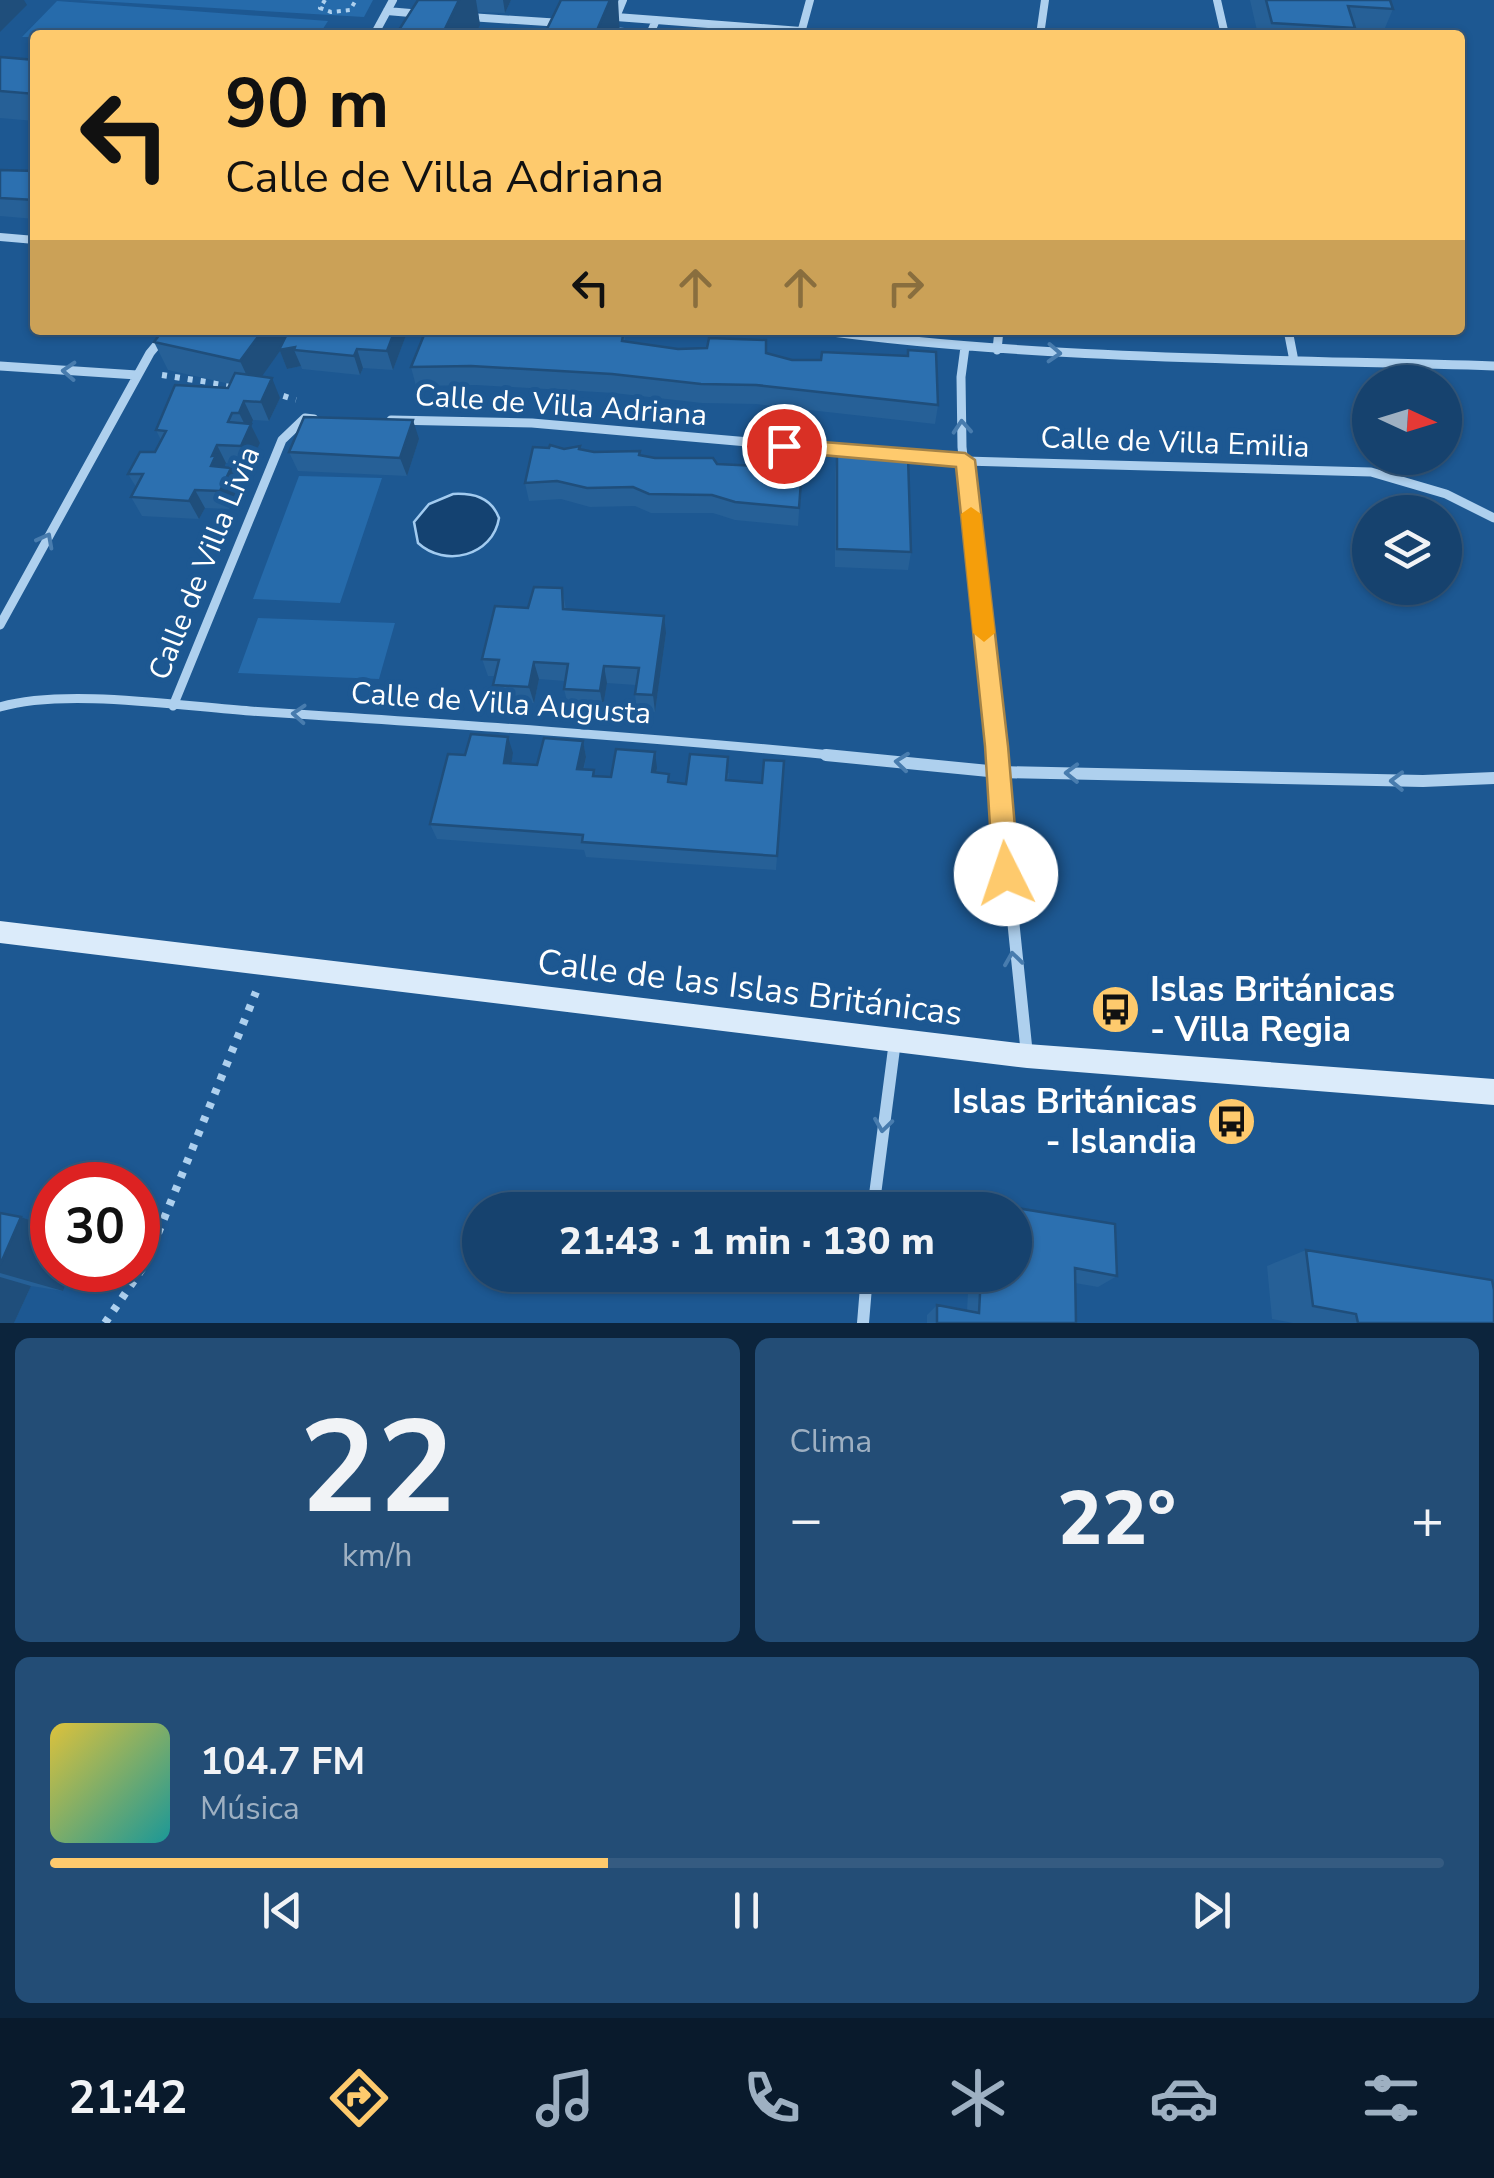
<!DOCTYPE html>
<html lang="es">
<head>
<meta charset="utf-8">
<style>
  :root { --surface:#16426e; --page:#234d76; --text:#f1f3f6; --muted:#9eb0c2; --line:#355b81; --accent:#feca6d }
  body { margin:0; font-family:"Nunito Sans",sans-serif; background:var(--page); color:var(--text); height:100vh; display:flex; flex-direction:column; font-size:38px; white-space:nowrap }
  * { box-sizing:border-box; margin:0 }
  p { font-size:32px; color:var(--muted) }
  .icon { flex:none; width:55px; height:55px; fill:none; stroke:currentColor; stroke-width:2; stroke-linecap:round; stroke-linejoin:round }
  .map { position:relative; height:1323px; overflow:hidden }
  .drawer { display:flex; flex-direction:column; gap:15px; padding:15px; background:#0c243c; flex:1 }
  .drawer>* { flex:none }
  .hud { position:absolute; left:30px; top:30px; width:1435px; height:305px; border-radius:10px; box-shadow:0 2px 8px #0004,0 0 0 2px var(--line); background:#feca6d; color:#111; overflow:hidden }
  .needle { width:65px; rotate:94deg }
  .controls { position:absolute; left:1352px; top:365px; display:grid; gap:20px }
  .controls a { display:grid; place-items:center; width:110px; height:110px; border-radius:50%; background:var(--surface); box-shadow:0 2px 8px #0004,0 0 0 2px var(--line); font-size:50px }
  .speed { position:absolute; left:30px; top:1162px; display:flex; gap:20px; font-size:50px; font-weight:700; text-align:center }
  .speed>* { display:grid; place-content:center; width:130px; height:130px; border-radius:50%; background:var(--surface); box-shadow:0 2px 8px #0004,0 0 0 2px var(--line); line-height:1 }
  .speed .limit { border:15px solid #d22; background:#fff; color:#111 }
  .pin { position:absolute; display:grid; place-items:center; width:85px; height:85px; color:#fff; margin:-42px; border:5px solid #fff; border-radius:50%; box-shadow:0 2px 10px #0007 }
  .me { position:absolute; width:110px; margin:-55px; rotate:356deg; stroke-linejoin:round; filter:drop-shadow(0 0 8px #0008) }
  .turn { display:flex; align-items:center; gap:35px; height:210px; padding:0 30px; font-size:45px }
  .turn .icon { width:130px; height:130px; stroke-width:2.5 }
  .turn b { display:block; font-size:70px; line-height:85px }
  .lanes { display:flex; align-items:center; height:95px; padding:0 30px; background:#0003; justify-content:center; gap:50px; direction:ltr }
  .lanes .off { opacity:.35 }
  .big { font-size:75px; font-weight:800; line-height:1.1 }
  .drawer .tile { flex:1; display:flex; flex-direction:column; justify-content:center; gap:15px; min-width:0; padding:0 35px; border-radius:15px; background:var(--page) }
  .drawer .dial { align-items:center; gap:0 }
  .dial b { font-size:130px; line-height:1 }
  .song { display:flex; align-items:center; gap:30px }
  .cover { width:120px; height:120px; border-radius:15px; background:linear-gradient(135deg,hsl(50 70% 55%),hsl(180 70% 35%)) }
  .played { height:10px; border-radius:5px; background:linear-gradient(90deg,var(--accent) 40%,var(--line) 40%) }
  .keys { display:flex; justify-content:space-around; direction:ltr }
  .heat { display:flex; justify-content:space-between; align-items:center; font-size:55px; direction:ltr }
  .drawer .tiles { flex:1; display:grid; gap:15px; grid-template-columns:1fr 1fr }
  .tile:last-child { grid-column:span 2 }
  .trip { position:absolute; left:462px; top:1192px; width:570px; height:100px; border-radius:50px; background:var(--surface); box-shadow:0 2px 8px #0004,0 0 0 2px var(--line); font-weight:800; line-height:100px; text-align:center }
  .tabs { display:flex; height:160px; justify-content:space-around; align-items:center; background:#091a2c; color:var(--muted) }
  .tabs .icon { width:70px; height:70px }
  .tabs .on { color:var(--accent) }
  .tabs b { font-size:45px; color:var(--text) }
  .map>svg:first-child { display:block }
</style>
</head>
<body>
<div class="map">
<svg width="1494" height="1323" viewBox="0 0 1494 1323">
  <rect width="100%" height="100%" fill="#1d5892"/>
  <!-- green -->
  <path fill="#266bab" d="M80,0H373L364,17Z
    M57,1L328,21L319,35L22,37Z
    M299,476L382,478L340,603L253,599Z
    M258,618L395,623L379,679L238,673Z"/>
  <!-- water -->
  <path fill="#144271" stroke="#a2cbf0" stroke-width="2.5" d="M453,494C473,493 491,497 499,518C493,556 445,568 418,543L414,522L429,504Z"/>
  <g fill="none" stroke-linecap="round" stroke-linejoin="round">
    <!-- path-far2 -->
    <path stroke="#aed0ee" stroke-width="4" stroke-dasharray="4 5" stroke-linecap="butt" d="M325,0L320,8L331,12L350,10L356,0"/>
    <!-- path-far1 -->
    <path stroke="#aed0ee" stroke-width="6" stroke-dasharray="5 8" stroke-linecap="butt" d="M162,375L234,386
      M271,392L296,400"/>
    <!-- path -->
    <path stroke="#aed0ee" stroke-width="8" stroke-dasharray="6 9" stroke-linecap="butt" d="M105,1323L146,1263L256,992"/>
    <!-- street-far2 -->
    <path stroke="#aed0ee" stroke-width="8" d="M1217,0L1225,35
      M387,11L422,14
      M469,17L562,23
      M616,17L656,20L650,34L611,31Z
      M616,17L623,0
      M656,20L801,31
      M801,33L810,0
      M374,35L393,0
      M1040,35L1045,0
      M0,237L35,240"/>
    <!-- street-far1 -->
    <path stroke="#aed0ee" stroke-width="9" d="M817,330C1041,360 1268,359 1494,366
      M1288,330L1294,361
      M965,347L961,377L962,447L996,757
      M997,350L999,330
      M0,366L137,375
      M391,420L532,423L965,461L1371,472L1446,494L1494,518
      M0,625L150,353L169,330
      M173,706L282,440L305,418L314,419
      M0,707C64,688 180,706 250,711C451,724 651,737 851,757"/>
    <!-- street -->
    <path stroke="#aed0ee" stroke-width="12" d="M826,755L999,772L1423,781L1494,778
      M996,755L1027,1055
      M873,1210L895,1041
      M863,1323L867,1275"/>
    <!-- secondary -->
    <path fill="#dbebfa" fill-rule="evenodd" d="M0,921L1027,1044L1494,1079V1105L1027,1068L0,943Z"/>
  </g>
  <!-- wall -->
  <path fill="#266097" d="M418,0H511L505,13L478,12L480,25L475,35H397V33Z
    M1250,0H1390L1393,9L1382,35H1258Z
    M0,57L35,60V121L0,118Z
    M0,170L35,171V219L0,216Z
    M163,330H408L393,370L363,368L360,375L302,369L301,366L287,369L280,351L261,377L280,398L269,421L253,420L251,425L260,443L250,464L226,463L224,467L241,486L230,509L205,508L199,519L142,516L131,497L136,487L128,474L155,452L161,440L156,430L228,388L230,384L168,370L154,342Z
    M624,330L625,341L678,349L766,353L792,360H821L907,355L908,350L938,405L935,424L756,404L702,403L614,393L476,385L416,386L411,367Z
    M419,439L407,476L298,471L289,452Z
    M580,446V450L594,452L640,451V455L655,458L717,464L802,468L798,526L735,520L713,513H651L635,506L590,507L561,499L529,501L525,483L564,449Z
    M837,453L911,552L908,570L835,567V472Z
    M562,588L566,609L666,633L655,712L637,711L635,694L636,685L607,683L603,707L568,705L564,689L565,681L539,679L534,703L498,702L493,685L495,676H488L482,659L528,608Z
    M583,741L586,757L584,769L596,776L611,777L657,768V773L669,774L670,782L686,784L729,773L728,780L762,783L784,761L776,870L586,857L584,850L437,839L430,824L465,755L513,753L511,763L537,765Z
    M943,1196L1115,1224L1117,1276L1098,1287L1075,1283L1076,1323H927V1315L937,1305L967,1310L969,1275H1015V1210H934Z
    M0,1213L21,1217L52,1228V1270H72L63,1291L31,1286L14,1323H0Z
    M1306,1250L1494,1323H1293L1272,1319L1267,1266Z"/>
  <!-- shaded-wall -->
  <path fill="#1f4e7b" d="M0,0H24L27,5L0,32Z
    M459,0H476L480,25L475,35H442Z
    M503,0H511L505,13Z
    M610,0H618L620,35H595Z
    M263,330H295L294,350L301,366L287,369L280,351L253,389L240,361Z
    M395,330H408L393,370L387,351Z
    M357,349L363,368L360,375L354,356Z
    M272,378L280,398L269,421L261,402Z
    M244,401L253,420L251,425L260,443L250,464L241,446L248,431L239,413Z
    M413,420L419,439L407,476L400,458Z
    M217,445L226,463L223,470L211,466L212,456Z
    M231,468L241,486L230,509L220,491Z
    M195,490L205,508L199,519L189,501Z
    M664,616L666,633L655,712L653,695Z
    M534,662L539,679L534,703L529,687Z
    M604,666L607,683L603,707L600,691Z
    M508,737L513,753L509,778L504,763Z
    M583,741L586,757L580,784L577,769Z
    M655,752L657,768L654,788L652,772Z
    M21,1217L52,1228V1270H72L63,1291L0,1273V1265Z
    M0,1277L31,1286L14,1323H0Z"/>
  <!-- building -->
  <path fill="#2c70b0" stroke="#1f4e7b" stroke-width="2.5" d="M418,0H459L442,35L397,33Z
    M561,0H610L595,35H544Z
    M1266,0H1390L1393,9L1348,6L1355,28L1272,23Z
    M1269,32L1324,35H1269Z
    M0,57L35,60V94L0,91Z
    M0,170L35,171V200L0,198Z
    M163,330H263L240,361L154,342Z
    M289,330H395L387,351L357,349L354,356L294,350L295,347L279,350Z
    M426,330H624L622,341L678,349L707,348L709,338L766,340V353L792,360H821L822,352L908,356V350L936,352L938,405L756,385L701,384L612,374L471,366L411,367Z
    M235,373L272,378L261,402L244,401L239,413H232L228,422L251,424L241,446L217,445L212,456L216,455L211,466L231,468L220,491L195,490L189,501L131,497L143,474H128L140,452H155L166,431L156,430L175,385L228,388Z
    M304,417L413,420L400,458L289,452Z
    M550,445L564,449L580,446L579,449L594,452L640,451L639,455L655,458H713L717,464L802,468L799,508L735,502L712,495L649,494L633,487L587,488L557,481L525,483L533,447L549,448Z
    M837,453L908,457L911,552L837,549Z
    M534,587L562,588L563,609L664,616L653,695L635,694L639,668L604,666L600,691L564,689L568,664L534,662L529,687L493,685L499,660L482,659L495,606L528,608Z
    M471,734L508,737L504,763L521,764L537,765L544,738L583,741L577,769L594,770L593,776L611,777L616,749L655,752L652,772L669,774L668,782L686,784L690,754L728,757L726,780L762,783L764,760L784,761L777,856L582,842L583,835L430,824L448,754L465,755Z
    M943,1196L1115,1224L1117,1276L1075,1268L1076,1323H937V1305L979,1313L981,1275H1015V1210H942Z
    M0,1213L21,1217L0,1265Z
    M1306,1250L1492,1280L1494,1290V1323H1358L1356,1314L1313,1306Z"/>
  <!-- one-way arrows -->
  <defs><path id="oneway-chevron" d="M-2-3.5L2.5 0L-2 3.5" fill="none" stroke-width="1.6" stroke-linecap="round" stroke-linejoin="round" transform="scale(2.5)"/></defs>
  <g stroke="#487cae">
    <use href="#oneway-chevron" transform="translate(1054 353) rotate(3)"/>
    <use href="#oneway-chevron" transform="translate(69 371) rotate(-177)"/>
    <use href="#oneway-chevron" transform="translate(962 427) rotate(-94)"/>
    <use href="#oneway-chevron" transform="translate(46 540) rotate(-62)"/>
    <use href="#oneway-chevron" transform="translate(299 714) rotate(-176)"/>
    <use href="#oneway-chevron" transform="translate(902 762) rotate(-174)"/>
    <use href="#oneway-chevron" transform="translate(1072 773) rotate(-179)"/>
    <use href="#oneway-chevron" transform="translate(1397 781) rotate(-179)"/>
    <use href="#oneway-chevron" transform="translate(1013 959) rotate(-98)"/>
    <use href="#oneway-chevron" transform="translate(883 1125) rotate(98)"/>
  </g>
  <!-- route -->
  <path fill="#feca6d" stroke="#a58347" stroke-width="2.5" d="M784,439L965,453L975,460L1008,746L1019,874L1015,883L1006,886L997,883L993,874L985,746L956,467L777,451V441Z"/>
  <!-- slow -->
  <path fill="#f59e0b" d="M971,507L981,514L995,633L984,642L973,633L961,514Z"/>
  <!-- icons -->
  <defs>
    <symbol id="bus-disc" viewBox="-11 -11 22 22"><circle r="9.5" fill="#feca6d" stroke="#1d5892"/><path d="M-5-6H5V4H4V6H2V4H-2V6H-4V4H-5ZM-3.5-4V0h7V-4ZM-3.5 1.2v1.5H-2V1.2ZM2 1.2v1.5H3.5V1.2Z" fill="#111"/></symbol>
  </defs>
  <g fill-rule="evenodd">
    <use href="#bus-disc" x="1088" y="982" width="55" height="55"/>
    <use href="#bus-disc" x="1204" y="1094" width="55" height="55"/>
  </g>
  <g text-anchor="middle" stroke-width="10" stroke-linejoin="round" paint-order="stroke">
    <!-- street labels -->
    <g font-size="30" fill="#fff" stroke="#1d5892">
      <text transform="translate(561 405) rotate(4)" y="10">Calle de Villa Adriana</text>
      <text transform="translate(1175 442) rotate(2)" y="10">Calle de Villa Emilia</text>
      <text transform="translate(204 563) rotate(-68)" y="10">Calle de Villa Livia</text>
      <text transform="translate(501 703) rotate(4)" y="10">Calle de Villa Augusta</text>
    </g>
    <!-- near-street labels -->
    <g font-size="35" fill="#fff" stroke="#1d5892">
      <text transform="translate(750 987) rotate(7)" y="12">Calle de las Islas Británicas</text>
    </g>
    <!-- near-poi labels -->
    <g font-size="35" font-weight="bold" fill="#fff" stroke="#1d5892" text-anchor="start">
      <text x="1150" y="1001">Islas Británicas<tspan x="1150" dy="40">- Villa Regia</tspan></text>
      <text x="1197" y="1113" text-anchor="end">Islas Británicas<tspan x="1197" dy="40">- Islandia</tspan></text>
    </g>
  </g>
</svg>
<div class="controls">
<a><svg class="needle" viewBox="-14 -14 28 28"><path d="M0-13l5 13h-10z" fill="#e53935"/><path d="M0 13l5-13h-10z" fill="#9eb0c2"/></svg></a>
<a><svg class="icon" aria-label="layers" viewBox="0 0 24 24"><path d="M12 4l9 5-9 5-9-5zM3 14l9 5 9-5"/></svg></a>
</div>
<div class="speed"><div class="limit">30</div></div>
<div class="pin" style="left:784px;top:446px;background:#d93025"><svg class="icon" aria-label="arrive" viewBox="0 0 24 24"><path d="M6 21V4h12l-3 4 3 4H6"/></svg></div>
<svg class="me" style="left:1006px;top:874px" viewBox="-20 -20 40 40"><circle r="19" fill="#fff"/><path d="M0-13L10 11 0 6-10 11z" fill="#feca6d"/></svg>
<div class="trip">21:43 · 1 min · 130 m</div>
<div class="hud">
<div class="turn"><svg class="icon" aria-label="left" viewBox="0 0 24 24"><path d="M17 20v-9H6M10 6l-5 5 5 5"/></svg><div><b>90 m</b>Calle de Villa Adriana</div></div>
<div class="lanes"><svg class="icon" aria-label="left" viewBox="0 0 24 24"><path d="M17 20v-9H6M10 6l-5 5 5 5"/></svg><svg class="icon off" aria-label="ahead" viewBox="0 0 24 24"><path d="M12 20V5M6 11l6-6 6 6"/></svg><svg class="icon off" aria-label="ahead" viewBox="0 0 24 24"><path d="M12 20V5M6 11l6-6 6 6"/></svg><svg class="icon off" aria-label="right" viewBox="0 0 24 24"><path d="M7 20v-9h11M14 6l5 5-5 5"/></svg></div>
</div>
</div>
<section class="drawer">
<div class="tiles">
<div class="tile dial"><b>22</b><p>km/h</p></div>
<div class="tile"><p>Clima</p>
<div class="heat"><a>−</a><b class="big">22°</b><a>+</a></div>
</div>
<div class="tile">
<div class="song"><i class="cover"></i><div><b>104.7 FM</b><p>Música</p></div></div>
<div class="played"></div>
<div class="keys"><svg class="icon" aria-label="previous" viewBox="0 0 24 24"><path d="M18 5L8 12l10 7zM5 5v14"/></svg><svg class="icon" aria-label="pause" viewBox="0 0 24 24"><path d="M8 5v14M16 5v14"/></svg><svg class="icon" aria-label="next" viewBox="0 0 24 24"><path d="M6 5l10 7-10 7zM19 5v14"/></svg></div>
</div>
</div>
</section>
<nav class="tabs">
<b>21:42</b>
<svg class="icon on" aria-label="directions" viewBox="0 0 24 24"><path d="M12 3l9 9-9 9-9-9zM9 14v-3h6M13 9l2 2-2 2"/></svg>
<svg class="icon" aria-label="music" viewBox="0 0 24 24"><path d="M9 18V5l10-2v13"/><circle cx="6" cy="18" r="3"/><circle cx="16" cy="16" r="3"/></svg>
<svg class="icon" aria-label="phone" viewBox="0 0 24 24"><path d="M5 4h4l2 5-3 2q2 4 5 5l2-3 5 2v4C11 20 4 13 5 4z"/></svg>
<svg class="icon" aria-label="climate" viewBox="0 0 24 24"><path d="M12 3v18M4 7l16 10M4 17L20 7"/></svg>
<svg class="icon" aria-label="car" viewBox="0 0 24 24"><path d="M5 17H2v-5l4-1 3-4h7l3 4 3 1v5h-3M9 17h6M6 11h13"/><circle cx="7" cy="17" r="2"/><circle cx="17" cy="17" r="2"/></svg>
<svg class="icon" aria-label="filters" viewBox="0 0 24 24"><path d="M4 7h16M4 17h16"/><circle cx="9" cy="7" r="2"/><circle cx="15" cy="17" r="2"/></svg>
</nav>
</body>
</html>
